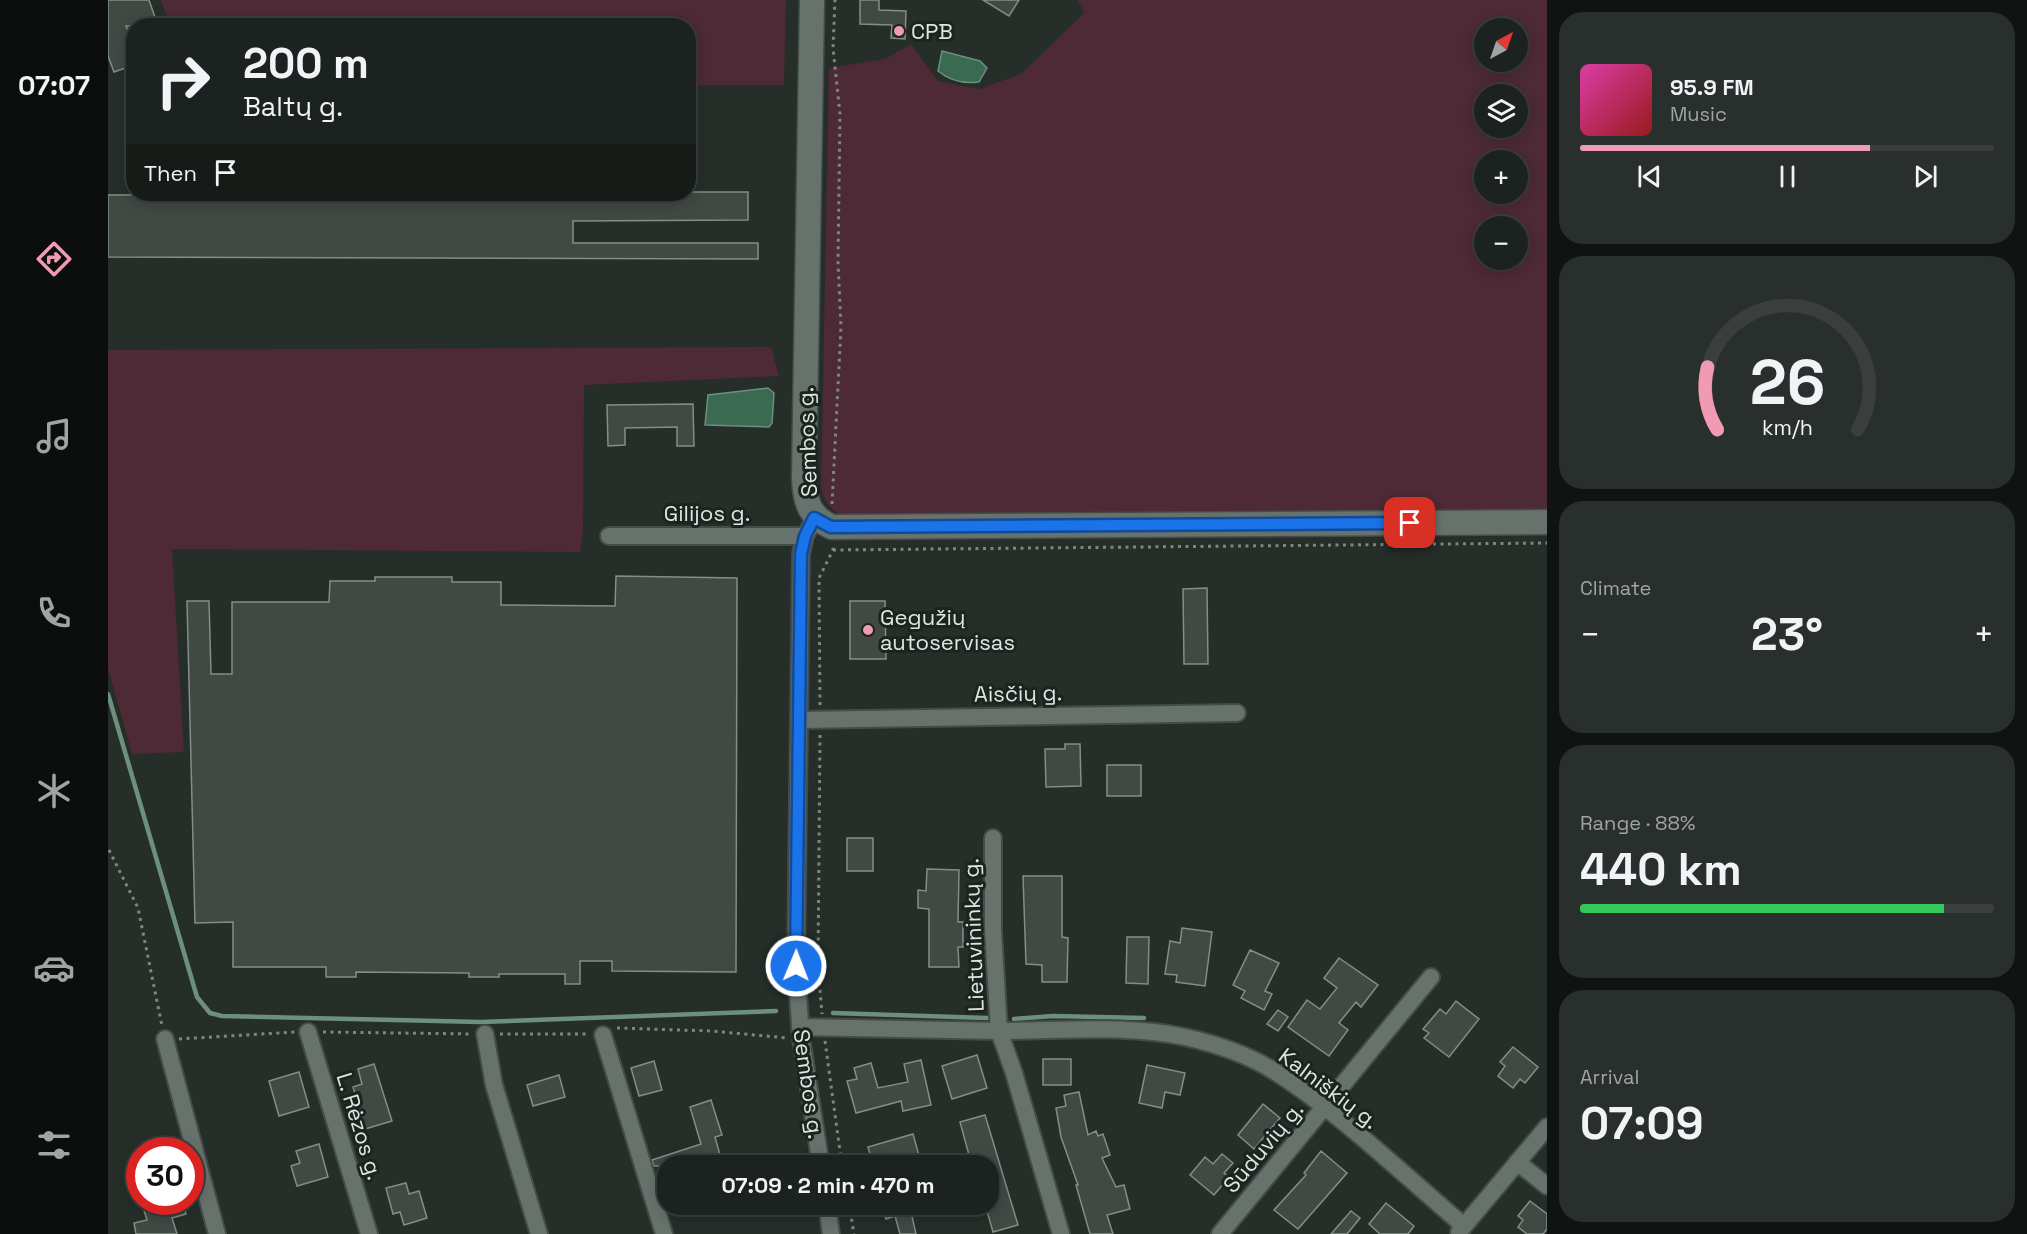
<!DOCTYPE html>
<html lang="en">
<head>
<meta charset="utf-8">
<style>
  :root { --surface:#1c221f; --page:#292f2c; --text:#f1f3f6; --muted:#a0a4a4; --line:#3a3f3d; --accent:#f19ab3 }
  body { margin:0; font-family:"Space Grotesk",sans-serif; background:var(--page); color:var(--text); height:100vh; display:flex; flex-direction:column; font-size:22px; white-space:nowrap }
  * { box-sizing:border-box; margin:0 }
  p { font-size:20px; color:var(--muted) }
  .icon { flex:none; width:33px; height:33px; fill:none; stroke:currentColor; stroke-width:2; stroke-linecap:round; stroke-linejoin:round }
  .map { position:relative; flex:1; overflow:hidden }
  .panel { display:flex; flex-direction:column; gap:12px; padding:12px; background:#0f1311; width:480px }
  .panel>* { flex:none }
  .hud { position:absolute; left:18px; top:18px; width:570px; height:183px; border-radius:24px; box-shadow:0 3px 15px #0003,0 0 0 2px var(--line); background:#1c221f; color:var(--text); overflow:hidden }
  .needle { width:39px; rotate:40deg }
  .buttons { position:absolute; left:1366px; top:18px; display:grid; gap:12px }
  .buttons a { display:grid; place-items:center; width:54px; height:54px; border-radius:50%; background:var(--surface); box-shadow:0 3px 15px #0003,0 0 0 2px var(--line); font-size:30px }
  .speed { position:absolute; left:18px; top:1137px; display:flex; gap:12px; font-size:30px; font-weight:700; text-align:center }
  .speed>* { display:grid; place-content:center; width:78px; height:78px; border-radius:50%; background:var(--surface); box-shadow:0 3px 15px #0003,0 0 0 2px var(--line); line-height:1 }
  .speed .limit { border:9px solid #d22; background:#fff; color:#111 }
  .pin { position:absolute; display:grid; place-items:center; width:51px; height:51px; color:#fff; margin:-26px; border-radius:12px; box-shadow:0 3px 9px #0006 }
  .me { position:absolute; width:66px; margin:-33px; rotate:1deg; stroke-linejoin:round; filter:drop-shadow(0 0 4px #0008) }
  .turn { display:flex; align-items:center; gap:21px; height:126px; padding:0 18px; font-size:27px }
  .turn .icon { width:78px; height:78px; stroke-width:2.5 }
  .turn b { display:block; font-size:42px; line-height:51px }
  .then { display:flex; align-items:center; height:57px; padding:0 18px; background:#0003; gap:12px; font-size:22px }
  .big { font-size:45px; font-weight:700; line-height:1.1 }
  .panel .tile { flex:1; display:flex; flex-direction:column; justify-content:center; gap:9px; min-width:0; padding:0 21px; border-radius:24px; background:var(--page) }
  .panel .dial { align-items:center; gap:0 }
  .dial svg { height:156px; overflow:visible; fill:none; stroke:var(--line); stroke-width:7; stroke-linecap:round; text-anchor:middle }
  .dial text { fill:var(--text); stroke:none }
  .song { display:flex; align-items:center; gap:18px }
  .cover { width:72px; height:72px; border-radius:9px; background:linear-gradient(135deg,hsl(320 70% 55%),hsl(0 70% 35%)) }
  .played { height:6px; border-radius:3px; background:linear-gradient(90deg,var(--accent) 70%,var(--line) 70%) }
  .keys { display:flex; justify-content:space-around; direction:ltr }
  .heat { display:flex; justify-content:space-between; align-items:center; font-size:33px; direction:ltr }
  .charge { height:9px; border-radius:4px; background:linear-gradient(90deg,#34c759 88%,var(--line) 0) }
  .trip { position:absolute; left:549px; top:1155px; width:342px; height:60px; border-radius:24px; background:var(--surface); box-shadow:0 3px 15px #0003,0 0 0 2px var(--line); font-weight:700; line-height:60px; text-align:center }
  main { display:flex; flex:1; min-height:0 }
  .menu { display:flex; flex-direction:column; width:108px; justify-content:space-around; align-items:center; background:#0b0e0c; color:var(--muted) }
  .menu .icon { width:42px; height:42px }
  .menu .on { color:var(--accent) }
  .menu b { font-size:27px; color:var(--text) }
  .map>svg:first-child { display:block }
</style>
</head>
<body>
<main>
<nav class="menu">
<b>07:07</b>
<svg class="icon on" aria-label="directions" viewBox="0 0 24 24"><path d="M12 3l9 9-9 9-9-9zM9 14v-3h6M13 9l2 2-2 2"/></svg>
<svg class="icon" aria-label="music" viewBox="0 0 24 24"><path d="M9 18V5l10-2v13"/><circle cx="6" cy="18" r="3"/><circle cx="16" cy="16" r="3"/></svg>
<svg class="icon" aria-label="phone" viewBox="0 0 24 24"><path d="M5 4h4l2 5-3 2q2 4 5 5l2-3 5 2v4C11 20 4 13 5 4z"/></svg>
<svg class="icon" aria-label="climate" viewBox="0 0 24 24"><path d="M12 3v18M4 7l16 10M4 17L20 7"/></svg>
<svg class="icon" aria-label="car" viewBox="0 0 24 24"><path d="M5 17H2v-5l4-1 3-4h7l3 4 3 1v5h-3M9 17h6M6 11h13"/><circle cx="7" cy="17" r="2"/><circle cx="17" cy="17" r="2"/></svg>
<svg class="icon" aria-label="filters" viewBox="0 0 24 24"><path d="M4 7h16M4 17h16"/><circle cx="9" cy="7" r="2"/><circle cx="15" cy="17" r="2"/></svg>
</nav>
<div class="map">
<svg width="1439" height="1234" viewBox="0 0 1439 1234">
  <rect width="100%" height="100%" fill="#252e29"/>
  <!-- green -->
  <path fill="#4d2a35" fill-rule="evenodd" d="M53,0H678L676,85H581L580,26H62Z
    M970,0H1439V512L738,517C725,512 717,503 713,489L721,68L777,59L803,44L830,81L871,89L913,74L976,13ZM1377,28H1410V62H1377ZM1377,94H1410V128H1377ZM1377,160H1410V194H1377ZM1377,226H1410V260H1377Z
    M663,347L671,376L476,385L475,533L472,552L64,549L76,752L24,754L0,668V350Z"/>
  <!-- water -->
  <path fill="#3b6a53" stroke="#6c8f7e" stroke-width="1.5" d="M834,51L872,61L879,68L871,82C856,84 842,81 830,71Z
    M660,388L666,393L664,423L661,427L597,425L600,395Z"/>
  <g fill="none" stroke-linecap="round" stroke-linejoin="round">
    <!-- stream -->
    <path stroke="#6c8f7e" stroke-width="4.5" d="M0,694L89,997L102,1013L114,1016L372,1022L668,1011
      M725,1013L879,1018
      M906,1019L945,1016L1036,1018"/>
  </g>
  <!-- building -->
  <path fill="#404944" stroke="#838e88" stroke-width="1.5" d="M0,0H41L50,26H18L26,45V65L6,72L0,56Z
    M752,0H771V10L798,11L797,39L783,38L784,25L752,24Z
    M875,0H911L901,16Z
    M580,192H640V220L465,221V243H650V259L0,257V195Z
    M585,404L586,446H569V427L517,428V445L500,446L499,405Z
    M508,576L629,578L628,972L504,971V961H472V984H457V974H391V977H361V973L248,972V977H218V967H125V922L87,923L79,601H101L103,674H124V602H221L222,581H267V577H344V582H393V605L507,606Z
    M1099,588L1100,664H1076L1075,589Z
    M742,601H777L778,659H742Z
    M957,744H972L973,786L938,787L937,749H957Z
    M999,765H1033V796H999Z
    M739,838H765V871H739Z
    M819,869L851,870L850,922H855V947H850L851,967H821V909L810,908V890L818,891Z
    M915,876H954V937L960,938L959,982H934V965L918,964Z
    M1074,928L1104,932L1097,986L1068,982L1069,975L1057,974L1062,941L1072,943Z
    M1019,937H1041L1040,984L1018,983Z
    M1142,950L1171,963L1157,991L1164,994L1156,1010L1133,998L1137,991L1125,985Z
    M1231,958L1270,985L1253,1007L1248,1002L1231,1023L1240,1030L1221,1056L1180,1027L1199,1000L1212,1009L1229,988L1216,978Z
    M1348,1001L1371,1019L1341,1057L1316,1038L1321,1033L1315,1029L1332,1009L1338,1014Z
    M1170,1010L1180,1017L1170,1031L1159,1024Z
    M1405,1047L1430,1067L1417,1083L1412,1079L1405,1088L1390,1076L1397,1066L1392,1062Z
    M869,1055L879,1088L844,1099L834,1066Z
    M935,1059H963V1085H935Z
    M813,1060L823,1105L795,1111L793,1101L748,1113L739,1081L749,1079L746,1068L763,1063L770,1088L800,1082L796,1064Z
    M546,1061L554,1090L531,1096L523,1068Z
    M266,1064L284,1121L257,1129L245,1087L254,1084L250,1069Z
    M1039,1065L1077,1073L1072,1095L1057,1092L1054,1108L1031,1103Z
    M191,1072L201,1107L171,1116L161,1081Z
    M451,1075L457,1097L425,1106L419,1085Z
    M971,1092L980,1135L988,1131L990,1136L995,1134L1002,1155L994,1158L1008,1187L1016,1185L1022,1209L999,1215L1005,1234H982L968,1185H970L953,1137L948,1108L958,1106L956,1095Z
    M603,1100L614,1135L607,1137L615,1166H546L544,1160L593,1144L582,1107Z
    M1155,1104L1172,1118L1146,1149L1130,1135Z
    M877,1115L910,1225L885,1232L877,1204H880V1166H864L852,1122Z
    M805,1134L812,1159L791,1166H765L760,1147Z
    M211,1144L220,1177L189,1186L183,1166L192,1163L188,1151Z
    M1213,1151L1239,1173L1190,1229L1166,1210L1198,1175L1196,1173Z
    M1114,1154L1125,1163L1116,1173L1121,1177L1106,1195L1082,1175L1097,1157L1105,1164Z
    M298,1183L301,1194L311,1191L319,1218L296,1225L292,1212L285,1214L278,1188Z
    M1422,1201L1439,1214V1229L1435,1234H1419L1410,1227L1415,1220L1410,1216Z
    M42,1202H75L78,1214L64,1218L69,1234H28L26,1223L39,1220L34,1204Z
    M1278,1203L1306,1226L1300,1234H1272L1261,1224Z
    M774,1204H815V1208L803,1212L808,1234H792L787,1216L778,1219Z
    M1243,1211L1252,1218L1239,1234H1223Z"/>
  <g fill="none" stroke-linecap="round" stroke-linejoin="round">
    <defs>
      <path id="minor" d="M707,518L697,536L693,554L688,966L693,1038L713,1166
        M501,536H697
        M691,720L1129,713
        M885,838V930L891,1031C950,1031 1020,1024 1077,1037C1108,1044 1139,1054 1166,1071C1231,1112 1297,1176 1356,1226
        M692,1027L891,1031L906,1073L953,1234
        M200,1032L261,1234
        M377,1034L386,1085L431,1234
        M495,1035L556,1234
        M57,1039L109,1234
        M1409,1162L1439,1186
        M719,1204L723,1234
        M1351,1232L1439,1127
        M1112,1234L1323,977"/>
      <path id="secondary" d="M704,0L696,478C697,501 701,517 724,527L1439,522"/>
    </defs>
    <!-- minor casing -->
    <use href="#minor" stroke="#454c47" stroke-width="20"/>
    <!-- secondary casing -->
    <use href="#secondary" stroke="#454c47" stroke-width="27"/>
    <!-- path -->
    <path stroke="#7f8682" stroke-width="3" stroke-dasharray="3 4.5" stroke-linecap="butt" d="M724,504L733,327L730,262L732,114L725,48L727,0
      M725,550L1439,543
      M712,705L711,578L725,550V544
      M712,735L710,966L714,1014
      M1,850L30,908L54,1026
      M509,1028L604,1031L679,1038
      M215,1032L364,1034
      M392,1034H481
      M71,1039L187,1032
      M717,1041L734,1166
      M741,1204L746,1234"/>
    <!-- minor -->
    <use href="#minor" stroke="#68726d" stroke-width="16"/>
    <!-- secondary -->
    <use href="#secondary" stroke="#68726d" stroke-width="24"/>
  </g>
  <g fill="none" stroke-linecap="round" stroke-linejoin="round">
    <defs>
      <path id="route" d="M688,966L693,554L697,536L706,518L723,527L1302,523"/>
    </defs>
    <!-- route casing -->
    <use href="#route" stroke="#114b97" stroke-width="15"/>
    <!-- route -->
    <use href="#route" stroke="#1a73e8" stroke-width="10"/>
  </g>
  <!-- markers -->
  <g fill="#f19ab3" stroke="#1b241f" stroke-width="2">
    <circle cx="791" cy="31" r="6"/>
    <circle cx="760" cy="630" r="6"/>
  </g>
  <g text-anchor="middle" stroke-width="6" stroke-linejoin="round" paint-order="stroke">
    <!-- poi labels -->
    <g font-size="22" fill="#e0e5e2" stroke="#1b241f" text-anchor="start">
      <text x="803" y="39">CPB</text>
      <text x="772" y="625">Gegužių<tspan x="772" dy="25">autoservisas</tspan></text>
    </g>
    <!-- street labels -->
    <g font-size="22" fill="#e0e5e2" stroke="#1b241f">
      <text transform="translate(699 442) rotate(-92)" y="8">Sembos g.</text>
      <text x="599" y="521">Gilijos g.</text>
      <text transform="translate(910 693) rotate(-1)" y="8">Aisčių g.</text>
      <text transform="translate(865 935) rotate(-92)" y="8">Lietuvininkų g.</text>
      <text transform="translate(701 1084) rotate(82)" y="8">Sembos g.</text>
      <text transform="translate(1221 1088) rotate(37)" y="8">Kalniškių g.</text>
      <text transform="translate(252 1126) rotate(73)" y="8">L. Rėzos g.</text>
      <text transform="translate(1155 1147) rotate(-50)" y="8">Sūduvių g.</text>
    </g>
  </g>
</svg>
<div class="buttons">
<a><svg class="needle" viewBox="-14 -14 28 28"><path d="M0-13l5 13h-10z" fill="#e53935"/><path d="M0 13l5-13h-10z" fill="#a0a4a4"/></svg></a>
<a><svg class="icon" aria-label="layers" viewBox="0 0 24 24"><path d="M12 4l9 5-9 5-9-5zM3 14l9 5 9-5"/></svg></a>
<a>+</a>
<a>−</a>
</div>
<div class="speed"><div class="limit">30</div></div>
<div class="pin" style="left:1302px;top:523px;background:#d93025"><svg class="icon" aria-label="arrive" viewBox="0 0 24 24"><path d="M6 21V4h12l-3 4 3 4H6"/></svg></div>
<svg class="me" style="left:688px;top:966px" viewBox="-20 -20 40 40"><circle r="17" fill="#1a73e8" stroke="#fff" stroke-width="3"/><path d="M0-11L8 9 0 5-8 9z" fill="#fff"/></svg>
<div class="trip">07:09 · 2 min · 470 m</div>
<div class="hud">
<div class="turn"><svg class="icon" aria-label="right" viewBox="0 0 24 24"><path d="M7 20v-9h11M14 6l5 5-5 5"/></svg><div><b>200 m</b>Baltų g.</div></div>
<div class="then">Then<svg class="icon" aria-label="arrive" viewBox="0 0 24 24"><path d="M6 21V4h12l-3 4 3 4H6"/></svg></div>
</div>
</div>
<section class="panel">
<div class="tile">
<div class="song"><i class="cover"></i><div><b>95.9 FM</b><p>Music</p></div></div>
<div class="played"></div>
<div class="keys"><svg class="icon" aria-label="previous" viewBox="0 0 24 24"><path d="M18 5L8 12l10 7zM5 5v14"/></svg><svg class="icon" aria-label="pause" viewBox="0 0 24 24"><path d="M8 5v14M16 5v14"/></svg><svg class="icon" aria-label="next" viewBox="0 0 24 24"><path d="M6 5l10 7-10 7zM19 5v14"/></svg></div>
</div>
<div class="tile dial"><svg viewBox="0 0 100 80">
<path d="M14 69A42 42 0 1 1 86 69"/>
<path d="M14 69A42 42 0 0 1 9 37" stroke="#f19ab3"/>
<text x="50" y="56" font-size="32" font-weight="700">26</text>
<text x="50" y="72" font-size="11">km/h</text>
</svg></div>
<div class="tile"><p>Climate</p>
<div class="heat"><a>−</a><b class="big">23°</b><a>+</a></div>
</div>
<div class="tile"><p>Range · 88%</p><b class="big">440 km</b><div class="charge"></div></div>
<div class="tile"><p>Arrival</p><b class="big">07:09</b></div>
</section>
</main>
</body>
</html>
